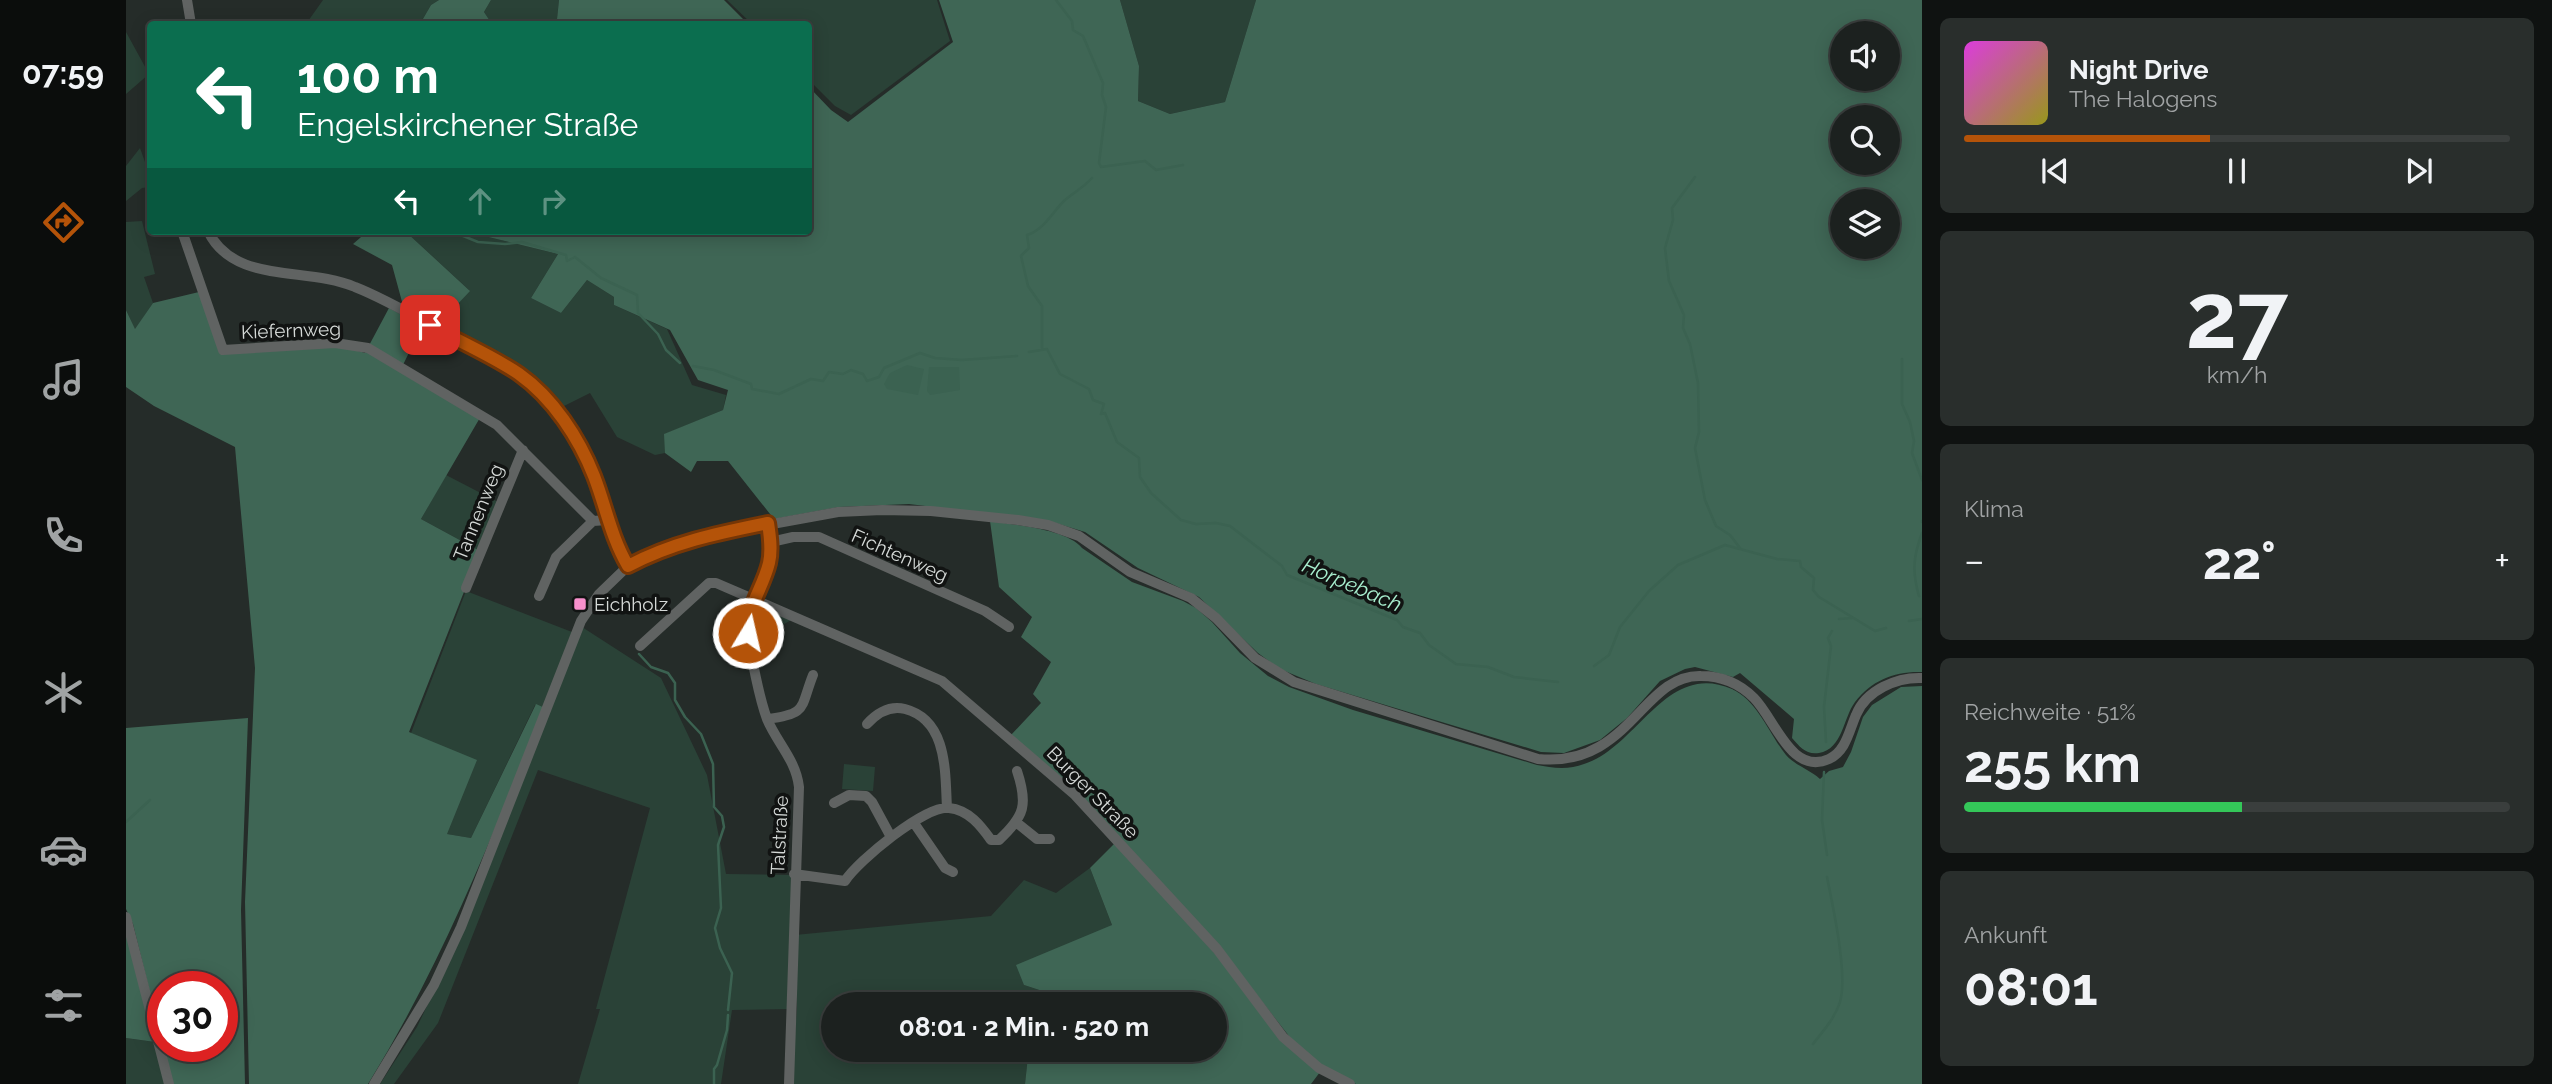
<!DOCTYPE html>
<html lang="de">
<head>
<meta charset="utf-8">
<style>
  :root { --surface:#1c211f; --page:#292e2c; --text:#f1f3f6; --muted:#a0a3a4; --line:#3a3e3d; --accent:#b45309 }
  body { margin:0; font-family:Raleway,sans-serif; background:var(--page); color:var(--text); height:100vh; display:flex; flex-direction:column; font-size:26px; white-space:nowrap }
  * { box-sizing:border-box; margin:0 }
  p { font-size:23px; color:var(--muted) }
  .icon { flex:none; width:38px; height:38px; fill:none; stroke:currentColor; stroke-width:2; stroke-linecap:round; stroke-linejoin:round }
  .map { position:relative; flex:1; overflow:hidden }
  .drawer { display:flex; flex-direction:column; gap:18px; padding:18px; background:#0f1211; width:630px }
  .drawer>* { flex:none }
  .top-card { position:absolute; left:21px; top:21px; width:665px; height:214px; border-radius:7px; box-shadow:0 4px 18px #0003,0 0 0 2px var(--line); background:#0b6e4f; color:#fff; overflow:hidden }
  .controls { position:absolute; left:1704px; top:21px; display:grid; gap:14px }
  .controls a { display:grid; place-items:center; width:70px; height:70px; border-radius:50%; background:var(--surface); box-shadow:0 4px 18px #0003,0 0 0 2px var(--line); font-size:35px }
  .speed { position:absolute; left:21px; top:971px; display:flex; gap:14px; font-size:35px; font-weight:700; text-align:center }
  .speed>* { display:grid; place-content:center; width:91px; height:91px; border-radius:50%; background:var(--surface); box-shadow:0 4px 18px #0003,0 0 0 2px var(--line); line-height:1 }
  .speed .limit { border:10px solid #d22; background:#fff; color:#111 }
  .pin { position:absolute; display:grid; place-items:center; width:60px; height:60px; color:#fff; margin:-30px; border-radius:14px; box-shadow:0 4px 10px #0006 }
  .me { position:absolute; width:77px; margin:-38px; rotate:9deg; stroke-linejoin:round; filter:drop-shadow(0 0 5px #0008) }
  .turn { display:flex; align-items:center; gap:24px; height:147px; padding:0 35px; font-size:32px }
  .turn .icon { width:91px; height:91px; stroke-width:2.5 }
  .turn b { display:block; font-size:49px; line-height:60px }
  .lanes { display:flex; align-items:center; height:66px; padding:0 35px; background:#0003; justify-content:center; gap:35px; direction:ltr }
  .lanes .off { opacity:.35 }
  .big { font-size:52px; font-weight:700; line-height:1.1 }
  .drawer .tile { flex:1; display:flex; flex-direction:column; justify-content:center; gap:10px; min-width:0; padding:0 24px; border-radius:10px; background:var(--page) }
  .drawer .dial { align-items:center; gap:0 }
  .dial b { font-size:91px; line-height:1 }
  .song { display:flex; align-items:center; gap:21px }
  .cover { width:84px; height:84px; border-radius:10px; background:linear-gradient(135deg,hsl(300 70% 55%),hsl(60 70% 35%)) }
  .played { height:7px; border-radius:4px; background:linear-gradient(90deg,var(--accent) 45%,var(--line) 45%) }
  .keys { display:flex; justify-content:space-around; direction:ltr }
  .heat { display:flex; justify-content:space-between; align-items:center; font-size:38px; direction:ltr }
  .charge { height:10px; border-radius:5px; background:linear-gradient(90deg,#34c759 51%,var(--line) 0) }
  .trip { position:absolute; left:695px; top:992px; width:406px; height:70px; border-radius:35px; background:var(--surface); box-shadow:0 4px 18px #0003,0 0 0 2px var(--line); font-weight:700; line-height:70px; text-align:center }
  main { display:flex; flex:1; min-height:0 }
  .dock { display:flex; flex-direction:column; width:126px; justify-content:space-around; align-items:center; background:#0b0d0c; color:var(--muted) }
  .dock .icon { width:49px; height:49px }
  .dock .on { color:var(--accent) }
  .dock b { font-size:32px; color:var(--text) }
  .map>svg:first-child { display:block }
</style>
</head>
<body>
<main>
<nav class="dock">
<b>07:59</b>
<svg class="icon on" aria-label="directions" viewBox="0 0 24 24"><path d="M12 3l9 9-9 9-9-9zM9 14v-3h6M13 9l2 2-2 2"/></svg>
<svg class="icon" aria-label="music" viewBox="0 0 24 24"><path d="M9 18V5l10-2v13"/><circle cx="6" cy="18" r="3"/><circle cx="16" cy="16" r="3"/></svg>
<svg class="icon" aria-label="phone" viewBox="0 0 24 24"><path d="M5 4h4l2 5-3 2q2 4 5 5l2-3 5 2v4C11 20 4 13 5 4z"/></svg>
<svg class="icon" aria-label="climate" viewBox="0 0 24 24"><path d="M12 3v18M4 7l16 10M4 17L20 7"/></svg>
<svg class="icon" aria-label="car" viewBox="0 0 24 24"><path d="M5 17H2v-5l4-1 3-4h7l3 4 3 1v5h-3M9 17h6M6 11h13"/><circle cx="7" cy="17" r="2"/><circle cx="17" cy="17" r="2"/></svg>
<svg class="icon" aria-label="filters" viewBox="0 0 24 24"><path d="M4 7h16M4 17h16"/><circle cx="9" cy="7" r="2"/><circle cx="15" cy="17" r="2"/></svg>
</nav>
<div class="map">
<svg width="1796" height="1084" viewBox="0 0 1796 1084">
  <rect width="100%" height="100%" fill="#252c29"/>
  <!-- green -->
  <path fill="#2a4237" d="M197,0H313L305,5L294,24H180Z
    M365,0H433L431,19L419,24H366L358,12Z
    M601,0H811L824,41L725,115L709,106L683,80L682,24H626Z
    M994,0H1130L1099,102L1044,114L1012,101L1013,66Z
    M0,32L23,74L0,94Z
    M14,148L24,176V187L16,188L0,201V166Z
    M16,221L29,274L18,277L27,303L9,330L0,310V222Z
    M279,231H338L432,254L405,298L435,313L461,280L488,297V305L541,329L566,385L600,395L597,410L539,434V453L529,455L491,437L464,393L434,408L396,369L311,326L343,290Z
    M320,475L374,503L354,551L295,519Z
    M340,591L446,632L419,708L409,705L345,838L321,834L285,733Z
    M636,608L665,620L655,626L635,662L628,626L630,611Z
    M456,627L535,678L581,775L600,874L667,875L663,1009L606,1010L595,1084H452L474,1009H470L524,808L412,770L312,1023L268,1084H254L291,1027L326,953Z
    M718,764L749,767L747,791L716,789Z
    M964,868L986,925L898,985L956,1004H707V1050H926L902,1056L899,1084H665L671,1009L669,935L865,916L898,880L930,893Z
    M0,1038L29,1042L39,1084H0Z"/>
  <!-- forest -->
  <path fill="#3f6655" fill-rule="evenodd" d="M313,0H365L358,12L366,24H294L305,5Z
    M433,0H598L622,24H419L431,19Z
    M813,0H994L1013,66L1012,101L1044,114L1099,102L1130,0H1796V672C1769,671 1746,680 1729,702C1717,718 1717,749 1693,753C1680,755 1674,747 1666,738L1668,719L1614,673L1607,677L1569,667L1559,669L1534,681L1501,718L1474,740L1438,753L1415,752L1190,684L1154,669L1132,653L1073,597L1012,568L959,532L923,521L783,504L713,507L648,519L602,461H571L565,472L539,453L538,434L597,410L602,390L572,380L544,330L488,305V297L461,280L435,313L405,298L432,254L338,231H682L683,87L705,110L722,122L827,42ZM1717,33H1762V79H1717ZM1717,117H1762V163H1717ZM1717,201H1762V247H1717Z
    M242,231H279L344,291L311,326L278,309L266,265L227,244Z
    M73,292L96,353L209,344L239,353L263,308L296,326L274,371L355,416L295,519L354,551L283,732L351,760L321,834L345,838L410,704L419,708C365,838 316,964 242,1084H123L119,902L129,668L109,447L28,406L0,387V310L9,329L27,303Z
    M864,521C888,525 941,529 956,548L1006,582L1057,601L1070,608L1086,622L1114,653L1142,676L1163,687L1227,710L1411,765C1426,768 1443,770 1458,764C1512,747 1540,660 1606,689C1632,701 1643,734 1660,755C1670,766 1683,769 1694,779L1703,771L1717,767L1725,752L1737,717L1746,705L1775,687L1796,686V1084H1230L1197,1067L1174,1050L1108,966L885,735L915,703L907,694L925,662L895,637L906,617L873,587Z
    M122,718L115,910L119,1084H47L37,1047L96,1046V987H37V1045L7,924L0,909V728Z
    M990,842L1194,1072L1185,1084H899L902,1056L926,1050H1088V1004H956L898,985L890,965L986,925L964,868Z
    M0,933L29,1042L0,1038Z"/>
  <!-- water -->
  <path fill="#3b6251" d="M781,365L798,369L792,395L761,389L758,384L764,373Z
    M803,367H833L834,390L804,395L801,391Z"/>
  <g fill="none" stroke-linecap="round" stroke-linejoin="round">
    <!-- stream -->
    <path stroke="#3b6251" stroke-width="2.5" d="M930,0L946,21L947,30L957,36L977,83L976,95L980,107L973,163L975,167L1019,161L1030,170L1057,165
      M1569,177L1546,208L1547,220L1539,248L1543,281L1558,315L1557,328L1564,344L1572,383L1573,432L1569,448L1579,500L1590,526L1604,535L1614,548
      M325,231L352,242L379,244L396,242L440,255L441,261L449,257L475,278L511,295L512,313L532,334L540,350L554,363
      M916,348V306L902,286L895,256L903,248L901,235C918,230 927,211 939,200C948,192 957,188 966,178
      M903,352L921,349L934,374L963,389L967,400L978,404L975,414L979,413L991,442L1013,458L1014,477L1025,493L1055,520L1070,524L1090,523L1104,526L1156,566L1161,575L1271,620L1277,627L1294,633L1303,645L1330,664L1362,667L1388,677L1432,682
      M1776,359V404L1784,422L1788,441L1786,453L1796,480
      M567,366L588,370L625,384L626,389L653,394L685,379L697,381L703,372L717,374L725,370L737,374L741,381L753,377L758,368L794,353L809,358L836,360L891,356
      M1796,521V522
      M1793,596C1786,572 1787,557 1796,533
      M1713,619L1727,618
      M1783,621L1796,619
      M513,654L525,667L542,673L549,683V700L559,717L575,734L587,764L588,807L596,816L598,827L592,845L595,908L589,928L594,948L606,973L602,1010
      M1468,666L1483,655L1494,627L1523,591L1552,565L1599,545L1651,559L1674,561L1675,567L1688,578L1687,590L1693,597L1749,631L1760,628
      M1700,742L1698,707L1705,646L1702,638L1706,631
      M1698,772L1696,820L1701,855
      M0,822L24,800
      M1687,1044C1697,1031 1709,1018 1714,1002C1722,974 1707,907 1701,877
      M588,1084V1069L591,1065L601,1030L602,1015"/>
    <!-- minor -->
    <path stroke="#606362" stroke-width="10" d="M61,0L65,24
      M56,231L97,350L209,343L242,348L371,425L467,521L481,520
      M82,231C108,285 180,266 229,287C262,300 293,319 324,336C374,364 415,382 448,433C473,474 478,524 502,566
      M642,523C644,536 646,549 643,561C639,587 620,606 623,634C624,654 634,700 641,719C651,743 670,760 673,787L663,1084
      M645,542L667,537H693L859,611L883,627
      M340,588L397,450
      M413,596L430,557L467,521
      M514,646L583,583H590L816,681L949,795L1091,949L1157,1037L1193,1068L1224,1084
      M641,719C682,714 674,708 687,675
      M741,724C751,713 763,705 779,709C822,720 819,773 821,808
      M708,803L723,795L740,796L746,802L765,837
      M788,823L819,868L827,872
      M891,823L911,839H924
      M668,874L719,881C732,861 799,805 823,808C843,810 855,826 865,840H873C899,816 902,804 891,771
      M0,917L43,1084
      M248,1084L308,985L335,927L455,621L473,594L502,566L538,547L569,538L712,512L756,510L805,511L892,520L922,525L953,536L1004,572L1065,598L1090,618L1129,658L1168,682L1412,759C1504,768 1516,674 1575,676C1595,676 1614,684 1628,698C1649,719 1665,776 1703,759C1720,751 1723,731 1730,715C1740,690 1771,677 1796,678"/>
  </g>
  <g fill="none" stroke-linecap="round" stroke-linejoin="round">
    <defs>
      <path id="route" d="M304,325C333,342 365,355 393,374C427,398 453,438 468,476C480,507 485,537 502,566C547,542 593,533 642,523C644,536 646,550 643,563C637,588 621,606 622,633"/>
    </defs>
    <!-- route casing -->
    <use href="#route" stroke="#753606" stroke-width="18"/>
    <!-- route -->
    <use href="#route" stroke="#b45309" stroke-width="12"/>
  </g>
  <!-- markers -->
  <rect fill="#f890cc" stroke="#111312" stroke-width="2.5" x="447" y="597" width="14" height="14" rx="3.5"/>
  <g text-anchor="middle" stroke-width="7" stroke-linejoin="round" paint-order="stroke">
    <!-- street labels -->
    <g font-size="19" fill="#d5d9d7" stroke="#111312">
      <text transform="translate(165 330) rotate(-2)" y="7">Kiefernweg</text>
      <text transform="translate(352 512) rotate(-68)" y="7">Tannenweg</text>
      <text transform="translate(774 555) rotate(24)" y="7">Fichtenweg</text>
      <text transform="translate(967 792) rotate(45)" y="7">Burger Straße</text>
      <text transform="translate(653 835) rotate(-87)" y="7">Talstraße</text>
    </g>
    <!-- poi labels -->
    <g font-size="19" fill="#d5d9d7" stroke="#111312" text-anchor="start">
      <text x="468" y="611">Eichholz</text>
    </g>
    <!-- water labels -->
    <g font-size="21" font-style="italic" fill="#a8efcf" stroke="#111312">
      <text transform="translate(1226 585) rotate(23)" y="7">Horpebach</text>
    </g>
  </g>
</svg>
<div class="controls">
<a><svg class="icon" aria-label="sound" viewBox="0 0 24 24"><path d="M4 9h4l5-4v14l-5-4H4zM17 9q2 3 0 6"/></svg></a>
<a><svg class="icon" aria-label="search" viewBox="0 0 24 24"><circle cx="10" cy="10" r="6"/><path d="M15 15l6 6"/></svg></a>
<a><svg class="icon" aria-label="layers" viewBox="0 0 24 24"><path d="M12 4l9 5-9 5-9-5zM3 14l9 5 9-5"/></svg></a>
</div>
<div class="speed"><div class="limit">30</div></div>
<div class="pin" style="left:304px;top:325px;background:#d93025"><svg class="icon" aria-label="arrive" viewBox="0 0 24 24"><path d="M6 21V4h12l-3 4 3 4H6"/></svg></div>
<svg class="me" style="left:622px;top:633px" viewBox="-20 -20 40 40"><circle r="17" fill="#b45309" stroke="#fff" stroke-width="3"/><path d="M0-11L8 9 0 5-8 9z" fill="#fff"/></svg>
<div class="trip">08:01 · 2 Min. · 520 m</div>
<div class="top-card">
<div class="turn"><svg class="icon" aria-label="left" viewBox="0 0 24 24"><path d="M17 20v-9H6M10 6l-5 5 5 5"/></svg><div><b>100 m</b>Engelskirchener Straße</div></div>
<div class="lanes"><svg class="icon" aria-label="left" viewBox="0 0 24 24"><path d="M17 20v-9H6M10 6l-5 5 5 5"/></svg><svg class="icon off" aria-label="ahead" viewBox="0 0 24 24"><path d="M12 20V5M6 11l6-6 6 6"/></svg><svg class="icon off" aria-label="right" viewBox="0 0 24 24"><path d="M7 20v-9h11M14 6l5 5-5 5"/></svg></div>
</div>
</div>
<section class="drawer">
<div class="tile">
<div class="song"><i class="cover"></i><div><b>Night Drive</b><p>The Halogens</p></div></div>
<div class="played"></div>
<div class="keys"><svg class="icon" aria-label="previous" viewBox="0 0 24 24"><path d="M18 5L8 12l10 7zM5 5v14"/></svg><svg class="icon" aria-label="pause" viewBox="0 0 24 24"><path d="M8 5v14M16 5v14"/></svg><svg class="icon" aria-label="next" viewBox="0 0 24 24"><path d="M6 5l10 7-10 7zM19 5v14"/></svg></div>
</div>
<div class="tile dial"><b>27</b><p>km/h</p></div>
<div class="tile"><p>Klima</p>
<div class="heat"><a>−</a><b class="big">22°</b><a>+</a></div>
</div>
<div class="tile"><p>Reichweite · 51%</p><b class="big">255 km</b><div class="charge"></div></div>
<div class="tile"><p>Ankunft</p><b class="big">08:01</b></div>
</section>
</main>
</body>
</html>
